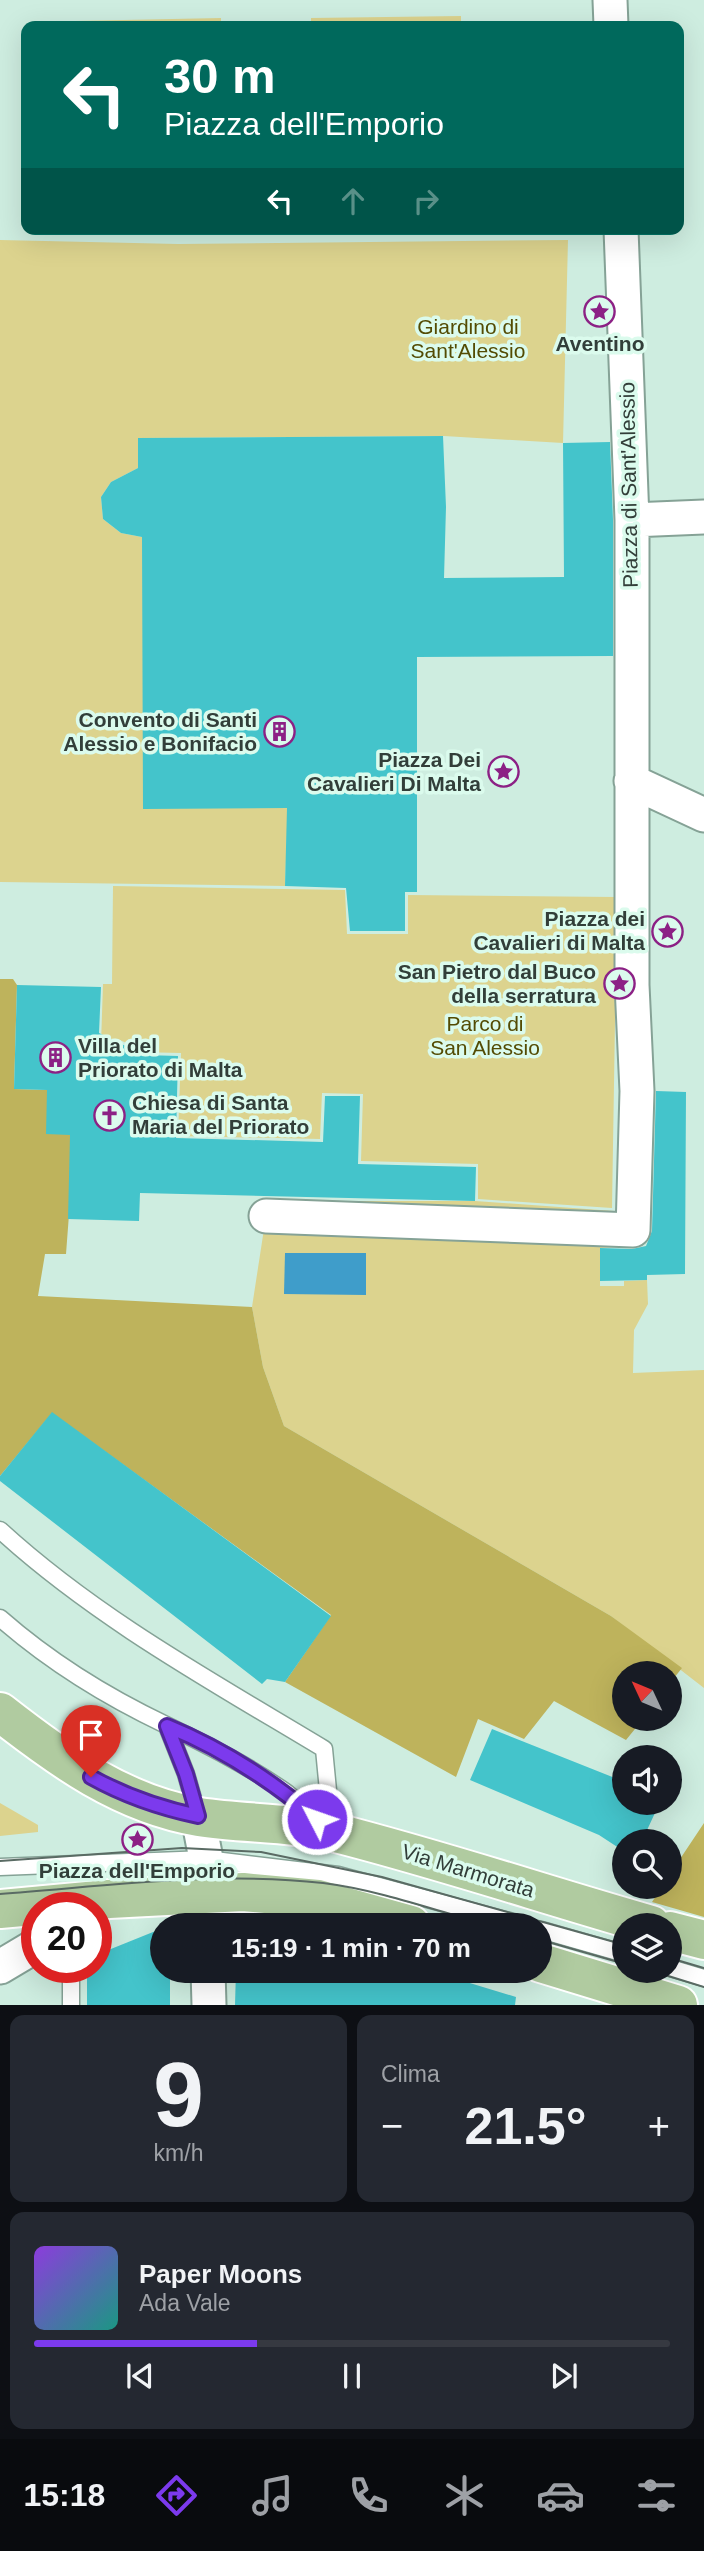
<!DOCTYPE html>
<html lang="it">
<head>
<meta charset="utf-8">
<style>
  :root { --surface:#171b24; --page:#242831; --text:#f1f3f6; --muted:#9ea1a6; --line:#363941; --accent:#7c3aed }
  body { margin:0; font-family:Helvetica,sans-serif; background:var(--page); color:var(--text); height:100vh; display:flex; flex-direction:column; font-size:26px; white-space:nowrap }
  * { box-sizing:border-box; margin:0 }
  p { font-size:23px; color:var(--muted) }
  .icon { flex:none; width:38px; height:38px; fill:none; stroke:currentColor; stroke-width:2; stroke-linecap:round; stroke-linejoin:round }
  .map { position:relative; height:2005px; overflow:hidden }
  .sheet { display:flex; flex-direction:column; gap:10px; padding:10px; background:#0d0f14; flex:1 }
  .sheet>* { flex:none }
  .hud { position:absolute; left:21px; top:21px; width:663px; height:214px; border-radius:14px; box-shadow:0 7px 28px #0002; background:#00695c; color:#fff; overflow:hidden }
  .needle { width:46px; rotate:314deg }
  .tools { position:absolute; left:612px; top:1661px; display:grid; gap:14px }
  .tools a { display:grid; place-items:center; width:70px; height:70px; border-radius:50%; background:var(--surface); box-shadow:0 7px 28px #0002; font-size:35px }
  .speed { position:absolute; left:21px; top:1892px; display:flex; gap:14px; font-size:35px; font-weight:700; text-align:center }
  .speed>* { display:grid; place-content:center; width:91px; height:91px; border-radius:50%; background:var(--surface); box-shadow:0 7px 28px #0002; line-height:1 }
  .speed .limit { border:10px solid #d22; background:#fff; color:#111 }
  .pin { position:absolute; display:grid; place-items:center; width:60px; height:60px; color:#fff; margin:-72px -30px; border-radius:50% 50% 50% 0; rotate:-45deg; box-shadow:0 0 7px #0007 }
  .pin .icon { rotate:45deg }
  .me { position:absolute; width:77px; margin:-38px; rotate:311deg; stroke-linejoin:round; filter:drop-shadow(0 0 5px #0008) }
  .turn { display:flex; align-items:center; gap:24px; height:147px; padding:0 28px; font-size:32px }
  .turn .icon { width:91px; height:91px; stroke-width:2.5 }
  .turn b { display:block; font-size:49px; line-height:60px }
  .lanes { display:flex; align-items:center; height:66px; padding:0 28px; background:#0003; justify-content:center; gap:35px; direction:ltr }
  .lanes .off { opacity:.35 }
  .big { font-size:52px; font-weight:600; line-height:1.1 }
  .sheet .card { flex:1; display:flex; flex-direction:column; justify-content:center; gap:10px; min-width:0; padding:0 24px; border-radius:14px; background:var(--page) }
  .sheet .dial { align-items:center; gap:0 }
  .dial b { font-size:91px; line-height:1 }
  .song { display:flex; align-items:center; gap:21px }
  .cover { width:84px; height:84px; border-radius:10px; background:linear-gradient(135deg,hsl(270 70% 55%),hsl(170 70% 35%)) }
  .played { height:7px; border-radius:4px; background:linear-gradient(90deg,var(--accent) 35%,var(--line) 35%) }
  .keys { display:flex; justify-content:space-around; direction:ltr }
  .heat { display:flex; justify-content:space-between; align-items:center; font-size:38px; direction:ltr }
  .sheet .tiles { flex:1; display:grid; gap:10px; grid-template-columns:1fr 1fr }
  .card:last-child { grid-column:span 2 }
  .trip { position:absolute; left:150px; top:1913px; width:402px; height:70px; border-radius:35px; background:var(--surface); box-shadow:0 7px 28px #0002; font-weight:600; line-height:70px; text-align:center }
  .tabs { display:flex; height:112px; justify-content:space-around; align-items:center; background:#090b0e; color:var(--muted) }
  .tabs .icon { width:49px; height:49px }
  .tabs .on { color:var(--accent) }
  .tabs b { font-size:32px; color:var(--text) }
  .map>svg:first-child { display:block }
</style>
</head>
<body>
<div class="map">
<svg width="704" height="2005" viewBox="0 0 704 2005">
  <rect width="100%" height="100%" fill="#ceede0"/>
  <!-- green -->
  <path fill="#dcd38e" d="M461,16V26H311V18Z
    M221,18V26H75V21Z
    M0,240L178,244L568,240L563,443L444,436L138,438V468L111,482L101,497L103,519L121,533L142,537L331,807L287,833L285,886L0,882Z
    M113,886L345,890L347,934H408V895L617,897L612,1208L478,1199V1164L361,1161L363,1094L322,1093L320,1139L178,1136L181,1053L137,1052L134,1046L117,1039L101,1044L103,984H112Z
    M266,1201H475L614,1211V1247L600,1248V1286H624V1281L647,1280L648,1304L634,1330L633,1373L704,1370V1688L611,1616L284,1426L263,1367L252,1307L266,1216Z
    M0,1803L38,1825V1832L0,1836Z"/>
  <!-- forest -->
  <path fill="#beb35c" d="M0,979H13L17,985L14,1089L47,1090L75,1135L66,1254H45L38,1296L252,1307L263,1367L284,1426L611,1616L682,1668L670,1683V1673H625V1718L643,1719L626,1740L554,1701L524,1739L478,1719L456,1777L285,1682L331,1615L52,1413L0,1476Z
    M704,1823V1917L652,1902L662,1887L670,1886V1874Z"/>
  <!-- water -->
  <path fill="#3f9dca" d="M285,1253H366V1295L284,1294Z"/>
  <!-- building -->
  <path fill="#44c4cb" d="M443,436L446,507L444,578L564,577L563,443L610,442L613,520V656L417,657V892H405V931H350L346,888L285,886L287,808L143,809L142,537L121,533L103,519L101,497L111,482L138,468V438Z
    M17,985L101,987L99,1033L144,1055L178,1056L176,1138L323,1142L325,1096H360L358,1164L476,1167L475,1201L140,1193L139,1221L68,1219L70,1135L46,1134L47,1090L14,1089Z
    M656,1091L686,1092L685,1274L647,1275V1280L600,1281V1248L632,1249L646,1246L652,1231Z
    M52,1412L331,1616L285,1682L267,1679L262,1684L0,1481V1476Z
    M492,1729L625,1782V1802H660L642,1841H625V1852L599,1835L470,1780Z
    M256,1916L283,1925H237Z
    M163,1928V1970H170V2005H87V1967H96V1955Z
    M236,1970H427L516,1997L515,2005H235Z"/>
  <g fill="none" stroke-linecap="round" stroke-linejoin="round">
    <defs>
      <path id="lane" d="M0,1530C96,1618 213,1682 324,1749L332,1832
        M0,1618C49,1661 107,1697 166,1725C207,1745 249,1766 287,1793C298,1802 309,1812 319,1821
        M167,1726L186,1774L198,1816
        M0,1867L206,1859L338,1875L524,1925
        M541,1930L625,1954
        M670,1968L704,1978
        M71,2005V1967"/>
      <path id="street" d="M610,0L611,26
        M632,520L704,517
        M631,781L704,815
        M266,1216L633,1230L637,1091L632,985V520L621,229
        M198,1817L206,1859L208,1925
        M0,1967L37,1945
        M208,1970L209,2005"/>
      <path id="primary" d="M0,1712C60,1759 122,1804 199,1817C244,1824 292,1822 336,1833C442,1860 546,1895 651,1925
        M0,1909L109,1899L243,1892L318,1899L411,1925
        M670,1931L704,1940
        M541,1963L678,2005"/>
    </defs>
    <!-- lane casing -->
    <use href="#lane" stroke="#85a296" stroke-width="19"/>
    <!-- street casing -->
    <use href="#street" stroke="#85a296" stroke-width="37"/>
    <!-- primary casing -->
    <use href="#primary" stroke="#fff" stroke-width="42"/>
    <!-- lane -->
    <use href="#lane" stroke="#fff" stroke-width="16"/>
    <!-- street -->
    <use href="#street" stroke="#fff" stroke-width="33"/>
    <!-- primary -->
    <use href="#primary" stroke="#b0cba0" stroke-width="38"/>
    <!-- tram -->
    <path stroke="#5a6b64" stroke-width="2" d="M0,1861L182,1848L261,1852L382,1877L625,1945
      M0,1894C108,1886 216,1871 323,1883C379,1890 434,1910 488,1925
      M541,1940L625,1964
      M670,1958L704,1968
      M649,1970L704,1987"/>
  </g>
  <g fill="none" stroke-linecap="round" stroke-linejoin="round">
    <defs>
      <path id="route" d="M91,1777C125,1796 160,1808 198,1816L186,1774L167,1726C221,1748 272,1781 317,1819"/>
    </defs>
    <!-- route casing -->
    <use href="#route" stroke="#51269a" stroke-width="18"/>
    <!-- route -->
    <use href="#route" stroke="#7c3aed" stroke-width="12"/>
  </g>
  <!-- icons -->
  <defs>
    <symbol id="sight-ring" viewBox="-11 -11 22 22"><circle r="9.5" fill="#dbfbed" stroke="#8c2185" stroke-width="1.5"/><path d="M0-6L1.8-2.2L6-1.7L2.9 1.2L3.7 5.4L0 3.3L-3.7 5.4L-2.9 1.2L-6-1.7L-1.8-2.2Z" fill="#8c2185"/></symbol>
    <symbol id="building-ring" viewBox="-11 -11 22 22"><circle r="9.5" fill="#dbfbed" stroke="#8c2185" stroke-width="1.5"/><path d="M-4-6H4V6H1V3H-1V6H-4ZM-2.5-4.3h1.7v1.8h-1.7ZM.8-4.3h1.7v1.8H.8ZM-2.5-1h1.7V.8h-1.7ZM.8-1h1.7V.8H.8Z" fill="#8c2185"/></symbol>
    <symbol id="church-ring" viewBox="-11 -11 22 22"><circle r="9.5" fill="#dbfbed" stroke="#8c2185" stroke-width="1.5"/><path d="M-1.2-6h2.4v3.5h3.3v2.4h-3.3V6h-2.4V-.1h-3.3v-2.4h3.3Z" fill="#8c2185"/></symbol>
  </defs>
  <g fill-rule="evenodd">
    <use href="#sight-ring" x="582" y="294" width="35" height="35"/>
    <use href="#building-ring" x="262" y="714" width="35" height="35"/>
    <use href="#sight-ring" x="486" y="754" width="35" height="35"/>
    <use href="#sight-ring" x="650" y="914" width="35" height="35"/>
    <use href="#sight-ring" x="602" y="966" width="35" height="35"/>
    <use href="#building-ring" x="38" y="1040" width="35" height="35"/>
    <use href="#church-ring" x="92" y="1098" width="35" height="35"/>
    <use href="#sight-ring" x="120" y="1822" width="35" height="35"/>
  </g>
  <g text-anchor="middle" stroke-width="7" stroke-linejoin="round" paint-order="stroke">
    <!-- park labels -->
    <g font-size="21" fill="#534b03" stroke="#dbfbed">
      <text x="468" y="334">Giardino di<tspan x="468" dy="24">Sant'Alessio</tspan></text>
      <text x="485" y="1031">Parco di<tspan x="485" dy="24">San Alessio</tspan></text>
    </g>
    <!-- poi labels -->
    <g font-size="21" font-weight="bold" fill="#323e39" stroke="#dbfbed" text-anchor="end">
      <text x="600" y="351" text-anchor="middle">Aventino</text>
      <text x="257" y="727">Convento di Santi<tspan x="257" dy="24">Alessio e Bonifacio</tspan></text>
      <text x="481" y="767">Piazza Dei<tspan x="481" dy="24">Cavalieri Di Malta</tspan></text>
      <text x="645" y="926">Piazza dei<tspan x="645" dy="24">Cavalieri di Malta</tspan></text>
      <text x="596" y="979">San Pietro dal Buco<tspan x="596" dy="24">della serratura</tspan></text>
      <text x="78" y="1053" text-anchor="start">Villa del<tspan x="78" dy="24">Priorato di Malta</tspan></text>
      <text x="132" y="1110" text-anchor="start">Chiesa di Santa<tspan x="132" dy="24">Maria del Priorato</tspan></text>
      <text x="137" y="1878" text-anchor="middle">Piazza dell'Emporio</text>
    </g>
    <!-- street labels -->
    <g font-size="21" fill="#323e39" stroke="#dbfbed">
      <text transform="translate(629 485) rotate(-91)" y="7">Piazza di Sant'Alessio</text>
      <text transform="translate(468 1871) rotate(17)" y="7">Via Marmorata</text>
    </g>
  </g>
</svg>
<div class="tools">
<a><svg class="needle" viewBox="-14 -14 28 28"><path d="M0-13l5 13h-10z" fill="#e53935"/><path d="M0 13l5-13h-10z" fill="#9ea1a6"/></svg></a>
<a><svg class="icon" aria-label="sound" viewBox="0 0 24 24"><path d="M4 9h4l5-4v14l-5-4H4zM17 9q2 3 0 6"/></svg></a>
<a><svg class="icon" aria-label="search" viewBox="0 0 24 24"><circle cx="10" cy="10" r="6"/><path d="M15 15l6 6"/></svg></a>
<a><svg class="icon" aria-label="layers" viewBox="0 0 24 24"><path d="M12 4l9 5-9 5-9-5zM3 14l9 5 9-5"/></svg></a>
</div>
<div class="speed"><div class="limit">20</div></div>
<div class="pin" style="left:91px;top:1777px;background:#d93025"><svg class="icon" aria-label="arrive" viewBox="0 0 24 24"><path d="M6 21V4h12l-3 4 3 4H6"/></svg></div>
<svg class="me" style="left:317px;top:1819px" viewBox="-20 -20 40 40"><circle r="17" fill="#7c3aed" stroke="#fff" stroke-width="3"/><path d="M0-11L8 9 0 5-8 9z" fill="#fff"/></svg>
<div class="trip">15:19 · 1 min · 70 m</div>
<div class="hud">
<div class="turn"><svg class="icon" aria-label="left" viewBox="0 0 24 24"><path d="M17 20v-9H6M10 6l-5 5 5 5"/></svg><div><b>30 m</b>Piazza dell'Emporio</div></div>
<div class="lanes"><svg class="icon" aria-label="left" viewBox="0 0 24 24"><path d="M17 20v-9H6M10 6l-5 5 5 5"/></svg><svg class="icon off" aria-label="ahead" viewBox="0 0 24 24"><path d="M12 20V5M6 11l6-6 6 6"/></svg><svg class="icon off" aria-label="right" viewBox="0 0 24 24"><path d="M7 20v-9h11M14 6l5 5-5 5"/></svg></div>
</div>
</div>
<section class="sheet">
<div class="tiles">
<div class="card dial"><b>9</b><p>km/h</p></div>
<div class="card"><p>Clima</p>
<div class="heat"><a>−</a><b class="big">21.5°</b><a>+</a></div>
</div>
<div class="card">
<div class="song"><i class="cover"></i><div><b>Paper Moons</b><p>Ada Vale</p></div></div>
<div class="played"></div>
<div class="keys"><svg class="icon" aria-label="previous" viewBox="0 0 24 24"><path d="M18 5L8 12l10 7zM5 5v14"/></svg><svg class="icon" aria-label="pause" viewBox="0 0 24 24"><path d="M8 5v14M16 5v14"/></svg><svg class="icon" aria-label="next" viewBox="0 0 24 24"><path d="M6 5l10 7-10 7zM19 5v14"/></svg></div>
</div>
</div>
</section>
<nav class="tabs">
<b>15:18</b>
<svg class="icon on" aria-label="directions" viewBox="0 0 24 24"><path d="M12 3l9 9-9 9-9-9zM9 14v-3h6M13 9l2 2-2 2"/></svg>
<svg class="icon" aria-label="music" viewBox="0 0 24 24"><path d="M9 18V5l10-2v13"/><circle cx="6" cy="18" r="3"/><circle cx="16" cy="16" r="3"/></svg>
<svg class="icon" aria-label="phone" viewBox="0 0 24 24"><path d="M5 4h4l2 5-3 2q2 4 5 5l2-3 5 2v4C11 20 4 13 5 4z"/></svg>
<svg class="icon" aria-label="climate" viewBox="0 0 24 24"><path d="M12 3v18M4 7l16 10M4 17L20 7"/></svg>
<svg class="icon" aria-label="car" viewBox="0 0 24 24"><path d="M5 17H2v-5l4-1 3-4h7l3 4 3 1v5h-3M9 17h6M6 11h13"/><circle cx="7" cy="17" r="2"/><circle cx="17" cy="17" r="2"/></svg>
<svg class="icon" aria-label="filters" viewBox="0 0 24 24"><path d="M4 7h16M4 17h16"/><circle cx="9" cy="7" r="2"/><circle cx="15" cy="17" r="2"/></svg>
</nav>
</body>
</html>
